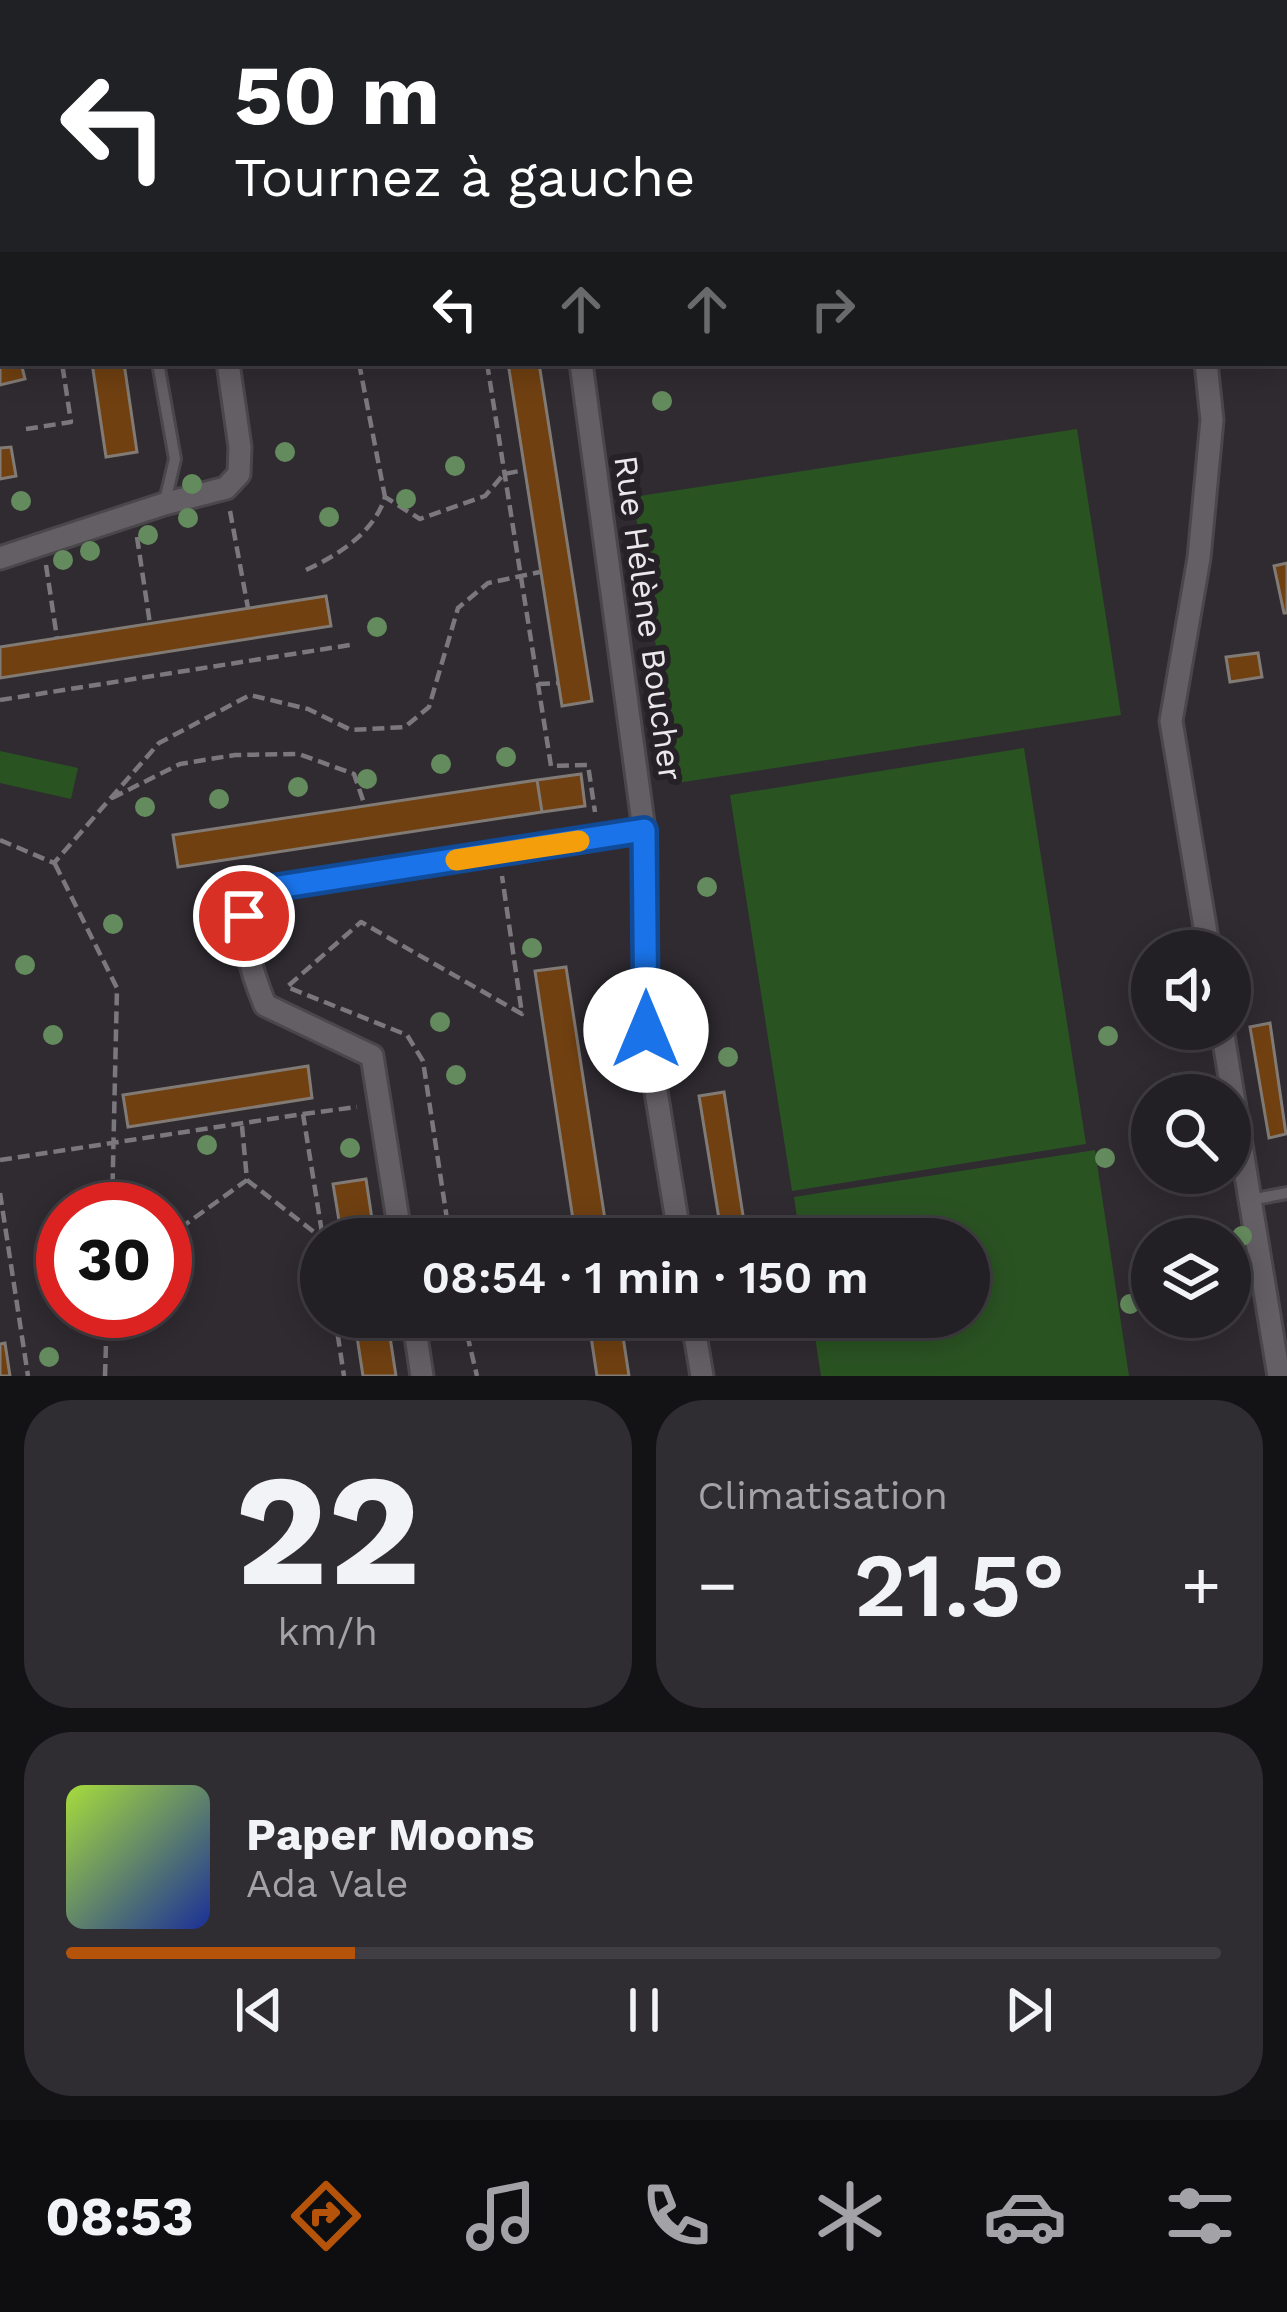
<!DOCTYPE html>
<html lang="fr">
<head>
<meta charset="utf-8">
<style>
  :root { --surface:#232025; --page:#2f2d32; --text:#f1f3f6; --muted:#a3a3a7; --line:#403e42; --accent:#b45309 }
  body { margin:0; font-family:"Work Sans",sans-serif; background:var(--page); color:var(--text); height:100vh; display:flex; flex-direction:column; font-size:45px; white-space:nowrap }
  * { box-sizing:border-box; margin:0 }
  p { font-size:39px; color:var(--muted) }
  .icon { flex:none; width:66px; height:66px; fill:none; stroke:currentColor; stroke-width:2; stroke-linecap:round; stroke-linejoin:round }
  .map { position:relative; height:1376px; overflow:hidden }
  .details { display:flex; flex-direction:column; gap:24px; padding:24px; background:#131214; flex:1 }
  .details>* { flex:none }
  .guide { position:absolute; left:0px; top:0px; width:1287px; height:366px; box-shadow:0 6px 30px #0003,0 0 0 3px var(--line); background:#202124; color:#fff; overflow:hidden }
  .controls { position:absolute; left:1131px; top:930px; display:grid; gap:24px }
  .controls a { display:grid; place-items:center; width:120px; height:120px; border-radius:50%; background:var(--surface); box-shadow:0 6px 30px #0003,0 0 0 3px var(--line); font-size:60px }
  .speed { position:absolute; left:36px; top:1182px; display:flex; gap:24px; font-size:60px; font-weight:700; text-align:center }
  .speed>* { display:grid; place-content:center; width:156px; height:156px; border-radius:50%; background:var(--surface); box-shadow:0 6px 30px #0003,0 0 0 3px var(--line); line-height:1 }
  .speed .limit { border:18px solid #d22; background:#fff; color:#111 }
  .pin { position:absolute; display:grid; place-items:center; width:102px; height:102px; color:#fff; margin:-51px; border:6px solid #fff; border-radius:50%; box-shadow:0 3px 12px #0007 }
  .me { position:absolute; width:132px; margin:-66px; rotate:0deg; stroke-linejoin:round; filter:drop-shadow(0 0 9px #0008) }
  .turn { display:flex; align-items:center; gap:42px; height:252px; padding:0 36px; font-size:54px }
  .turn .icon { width:156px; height:156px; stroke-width:2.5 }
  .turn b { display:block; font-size:84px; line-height:102px }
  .lanes { display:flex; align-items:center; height:114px; padding:0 36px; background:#0003; justify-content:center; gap:60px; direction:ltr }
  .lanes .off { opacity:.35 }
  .big { font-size:90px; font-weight:600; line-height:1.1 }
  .details .widget { flex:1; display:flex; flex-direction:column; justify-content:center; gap:18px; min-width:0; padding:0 42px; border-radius:48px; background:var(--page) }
  .details .dial { align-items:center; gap:0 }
  .dial b { font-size:156px; line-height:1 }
  .song { display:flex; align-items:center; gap:36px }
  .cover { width:144px; height:144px; border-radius:18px; background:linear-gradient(135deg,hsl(80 70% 55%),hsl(230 70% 35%)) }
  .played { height:12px; border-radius:6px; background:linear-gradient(90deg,var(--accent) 25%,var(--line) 25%) }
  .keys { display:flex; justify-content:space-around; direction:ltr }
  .heat { display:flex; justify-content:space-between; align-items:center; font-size:66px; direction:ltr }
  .details .tiles { flex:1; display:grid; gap:24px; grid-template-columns:1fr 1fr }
  .widget:last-child { grid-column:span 2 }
  .trip { position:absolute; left:300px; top:1218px; width:690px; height:120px; border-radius:60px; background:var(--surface); box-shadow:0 6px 30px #0003,0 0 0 3px var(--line); font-weight:600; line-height:120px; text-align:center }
  .tabs { display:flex; height:192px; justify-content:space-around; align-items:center; background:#0e0d0f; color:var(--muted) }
  .tabs .icon { width:84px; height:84px }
  .tabs .selected { color:var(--accent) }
  .tabs b { font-size:54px; color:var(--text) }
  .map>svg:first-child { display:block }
</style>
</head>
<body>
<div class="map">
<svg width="1287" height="1376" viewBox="0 0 1287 1376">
  <rect width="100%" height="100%" fill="#2f2b31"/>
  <!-- green -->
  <path fill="#2a5322" d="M1077,429L1121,715L677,783L633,497Z
    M1024,748L1086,1144L792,1191L730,795Z
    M0,751L78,768L71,799L0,783Z
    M1095,1150L1129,1376H821L812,1317H969V1239H800L794,1197Z"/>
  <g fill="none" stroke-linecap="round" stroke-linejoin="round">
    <!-- stream -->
    <path stroke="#2a609b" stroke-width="8" d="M710,0L714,3
      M926,0H941
      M286,3L290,0
      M852,3L879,0"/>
  </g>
  <!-- building -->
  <path fill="#704011" stroke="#817a75" stroke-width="3" d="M4,0H180L181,3H4Z
    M0,362L21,363L25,379L0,385Z
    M92,363H124L137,452L106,457Z
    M508,363H539L592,701L562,706Z
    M11,447L16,476L0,479V448Z
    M1287,563V613H1284L1274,566Z
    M326,596L331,626L0,678V647Z
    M1258,653L1262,677L1230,682L1226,657Z
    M581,774L585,806L542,812L537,780Z
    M537,780L542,812L178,867L173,835Z
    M566,967L608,1239H576L535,971Z
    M1270,1023L1286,1134L1269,1138L1250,1027Z
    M308,1066L312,1098L128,1127L123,1095Z
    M724,1092L744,1222L720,1225L699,1096Z
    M366,1179L375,1239H342L333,1184Z
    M354,1317H387L396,1376H363Z
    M588,1317H620L629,1376H597Z
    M5,1343L10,1376H0V1344Z"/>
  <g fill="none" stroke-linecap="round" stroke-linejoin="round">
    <defs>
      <path id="service" d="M0,32L3,33
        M158,363L175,459L165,501
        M1250,1200L1287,1193"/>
      <path id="minor" d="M1140,3L1142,0
        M0,56H3
        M581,363L644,830L646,1030L680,1239
        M1206,363L1212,420L1199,558L1171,721L1209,951
        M0,558L164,504L226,488L239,474L240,447L228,363
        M1222,1029L1279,1376
        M401,1239L372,1056L265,1005C252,973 238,933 250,899L272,888L644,830
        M413,1317L422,1376
        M692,1317L702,1376"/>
      <path id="secondary" d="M555,0L565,3
        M1179,0L1190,3
        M427,3L439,0
        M1284,56L1287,55
        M0,112H3"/>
    </defs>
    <!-- service casing -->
    <use href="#service" stroke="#4a474b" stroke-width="16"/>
    <!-- minor casing -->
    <use href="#minor" stroke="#4a474b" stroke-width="27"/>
    <!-- secondary casing -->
    <use href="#secondary" stroke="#4a474b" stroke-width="39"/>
    <!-- path -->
    <path stroke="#7b787d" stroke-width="4.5" stroke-dasharray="12 6" stroke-linecap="butt" d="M1284,109L1287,107
      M359,363L385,497
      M487,363L551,766L588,765L595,812
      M26,429L71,422L62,363
      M230,511L248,608
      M137,537L150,624
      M46,565L57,638
      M306,570C338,555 374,533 385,497L420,519L485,496L504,474L525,470
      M538,684L558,683
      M0,700L350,645
      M112,798L180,764L235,755L299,754L354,774L365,806
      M0,840L54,863L159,743L250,695L308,709L351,730L405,727L429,707L458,608L488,583L540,572
      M55,864L117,988L112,1209
      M303,1114L357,1107
      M0,1160L303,1114L323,1239
      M247,1180L323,1239
      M0,1193L28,1376
      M165,1239L247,1180L242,1126
      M450,1239L423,1061L407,1035L287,987L361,922L522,1014L502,876
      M335,1317L344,1376
      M463,1317L477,1376
      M105,1376L107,1311"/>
    <!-- service -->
    <use href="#service" stroke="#645f65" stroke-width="10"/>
    <!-- minor -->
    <use href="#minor" stroke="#645f65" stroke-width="21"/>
    <!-- secondary -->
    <use href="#secondary" stroke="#767255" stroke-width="33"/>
  </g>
  <!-- trees -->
  <g fill="#648b5d">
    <circle cx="662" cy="401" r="10"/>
    <circle cx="285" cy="452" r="10"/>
    <circle cx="455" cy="466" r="10"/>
    <circle cx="192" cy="484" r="10"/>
    <circle cx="406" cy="499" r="10"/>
    <circle cx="21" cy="501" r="10"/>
    <circle cx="329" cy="517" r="10"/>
    <circle cx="188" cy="518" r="10"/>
    <circle cx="148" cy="535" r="10"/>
    <circle cx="90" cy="551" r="10"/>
    <circle cx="63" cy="560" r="10"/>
    <circle cx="377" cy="627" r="10"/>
    <circle cx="506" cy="757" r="10"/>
    <circle cx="441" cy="764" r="10"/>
    <circle cx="367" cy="779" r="10"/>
    <circle cx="298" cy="787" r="10"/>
    <circle cx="219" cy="799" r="10"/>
    <circle cx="145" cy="807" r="10"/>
    <circle cx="707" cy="887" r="10"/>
    <circle cx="113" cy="924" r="10"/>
    <circle cx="532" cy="948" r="10"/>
    <circle cx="25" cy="965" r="10"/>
    <circle cx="440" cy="1022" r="10"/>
    <circle cx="53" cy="1035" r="10"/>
    <circle cx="1108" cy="1036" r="10"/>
    <circle cx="728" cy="1057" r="10"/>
    <circle cx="456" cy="1075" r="10"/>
    <circle cx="1176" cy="1083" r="10"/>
    <circle cx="207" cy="1145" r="10"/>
    <circle cx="350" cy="1148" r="10"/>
    <circle cx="1105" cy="1158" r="10"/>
    <circle cx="1242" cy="1236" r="10"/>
    <circle cx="1130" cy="1304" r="10"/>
    <circle cx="49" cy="1357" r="10"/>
  </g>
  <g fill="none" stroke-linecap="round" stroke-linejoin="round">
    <defs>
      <path id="route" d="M244,916L250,899L272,888L644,830L646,1030"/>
    </defs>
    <!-- route casing -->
    <use href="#route" stroke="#114b97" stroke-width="30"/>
    <!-- route -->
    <use href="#route" stroke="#1a73e8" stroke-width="21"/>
    <!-- slow -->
    <path stroke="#f59e0b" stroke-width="21" d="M456,860L579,841"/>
  </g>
  <g text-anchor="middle" stroke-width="12" stroke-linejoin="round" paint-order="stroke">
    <!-- street labels -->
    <g font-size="33" fill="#eae8eb" stroke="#262127">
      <text transform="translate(649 618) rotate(82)" y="12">Rue Hélène Boucher</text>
    </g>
  </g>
</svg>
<div class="controls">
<a><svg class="icon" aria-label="sound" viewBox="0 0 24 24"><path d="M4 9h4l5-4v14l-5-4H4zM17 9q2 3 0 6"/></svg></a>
<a><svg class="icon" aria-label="search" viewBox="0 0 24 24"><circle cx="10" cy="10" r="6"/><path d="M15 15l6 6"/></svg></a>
<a><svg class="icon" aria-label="layers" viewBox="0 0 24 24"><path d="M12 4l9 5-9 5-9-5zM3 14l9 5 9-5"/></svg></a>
</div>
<div class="speed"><div class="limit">30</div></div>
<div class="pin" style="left:244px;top:916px;background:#d93025"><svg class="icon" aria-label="arrive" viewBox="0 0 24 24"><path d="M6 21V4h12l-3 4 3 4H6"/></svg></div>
<svg class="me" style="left:646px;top:1030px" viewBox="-20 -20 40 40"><circle r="19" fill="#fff"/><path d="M0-13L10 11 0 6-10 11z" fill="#1a73e8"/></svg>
<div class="trip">08:54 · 1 min · 150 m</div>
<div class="guide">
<div class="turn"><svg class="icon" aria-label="left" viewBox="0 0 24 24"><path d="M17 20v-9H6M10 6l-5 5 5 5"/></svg><div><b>50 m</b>Tournez à gauche</div></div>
<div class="lanes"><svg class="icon" aria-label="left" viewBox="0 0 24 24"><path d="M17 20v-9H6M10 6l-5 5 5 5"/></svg><svg class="icon off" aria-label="ahead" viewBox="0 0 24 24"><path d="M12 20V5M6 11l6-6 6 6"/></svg><svg class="icon off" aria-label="ahead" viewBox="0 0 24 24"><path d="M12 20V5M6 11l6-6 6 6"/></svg><svg class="icon off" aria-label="right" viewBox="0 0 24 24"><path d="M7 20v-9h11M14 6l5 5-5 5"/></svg></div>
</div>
</div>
<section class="details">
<div class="tiles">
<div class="widget dial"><b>22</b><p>km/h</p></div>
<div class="widget"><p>Climatisation</p>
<div class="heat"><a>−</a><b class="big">21.5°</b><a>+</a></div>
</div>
<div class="widget">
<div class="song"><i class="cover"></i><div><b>Paper Moons</b><p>Ada Vale</p></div></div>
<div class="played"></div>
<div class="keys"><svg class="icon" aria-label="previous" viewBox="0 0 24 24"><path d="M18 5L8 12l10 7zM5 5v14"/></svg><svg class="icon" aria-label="pause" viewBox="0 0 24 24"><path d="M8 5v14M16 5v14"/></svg><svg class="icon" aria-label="next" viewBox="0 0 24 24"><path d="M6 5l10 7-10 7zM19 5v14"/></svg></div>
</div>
</div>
</section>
<nav class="tabs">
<b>08:53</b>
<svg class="icon selected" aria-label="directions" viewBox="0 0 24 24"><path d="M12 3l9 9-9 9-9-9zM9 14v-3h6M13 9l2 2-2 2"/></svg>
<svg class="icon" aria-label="music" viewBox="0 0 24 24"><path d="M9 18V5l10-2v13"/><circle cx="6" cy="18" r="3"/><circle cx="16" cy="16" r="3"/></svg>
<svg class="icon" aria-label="phone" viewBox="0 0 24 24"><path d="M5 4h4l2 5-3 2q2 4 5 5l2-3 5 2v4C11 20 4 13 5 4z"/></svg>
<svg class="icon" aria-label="climate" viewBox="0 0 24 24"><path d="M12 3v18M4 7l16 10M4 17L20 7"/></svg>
<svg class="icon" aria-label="car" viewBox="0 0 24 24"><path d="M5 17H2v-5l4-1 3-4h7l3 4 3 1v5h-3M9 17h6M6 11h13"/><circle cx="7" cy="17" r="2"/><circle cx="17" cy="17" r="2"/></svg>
<svg class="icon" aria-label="filters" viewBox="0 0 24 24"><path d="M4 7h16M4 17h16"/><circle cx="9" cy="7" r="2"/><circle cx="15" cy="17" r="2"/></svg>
</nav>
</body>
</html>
